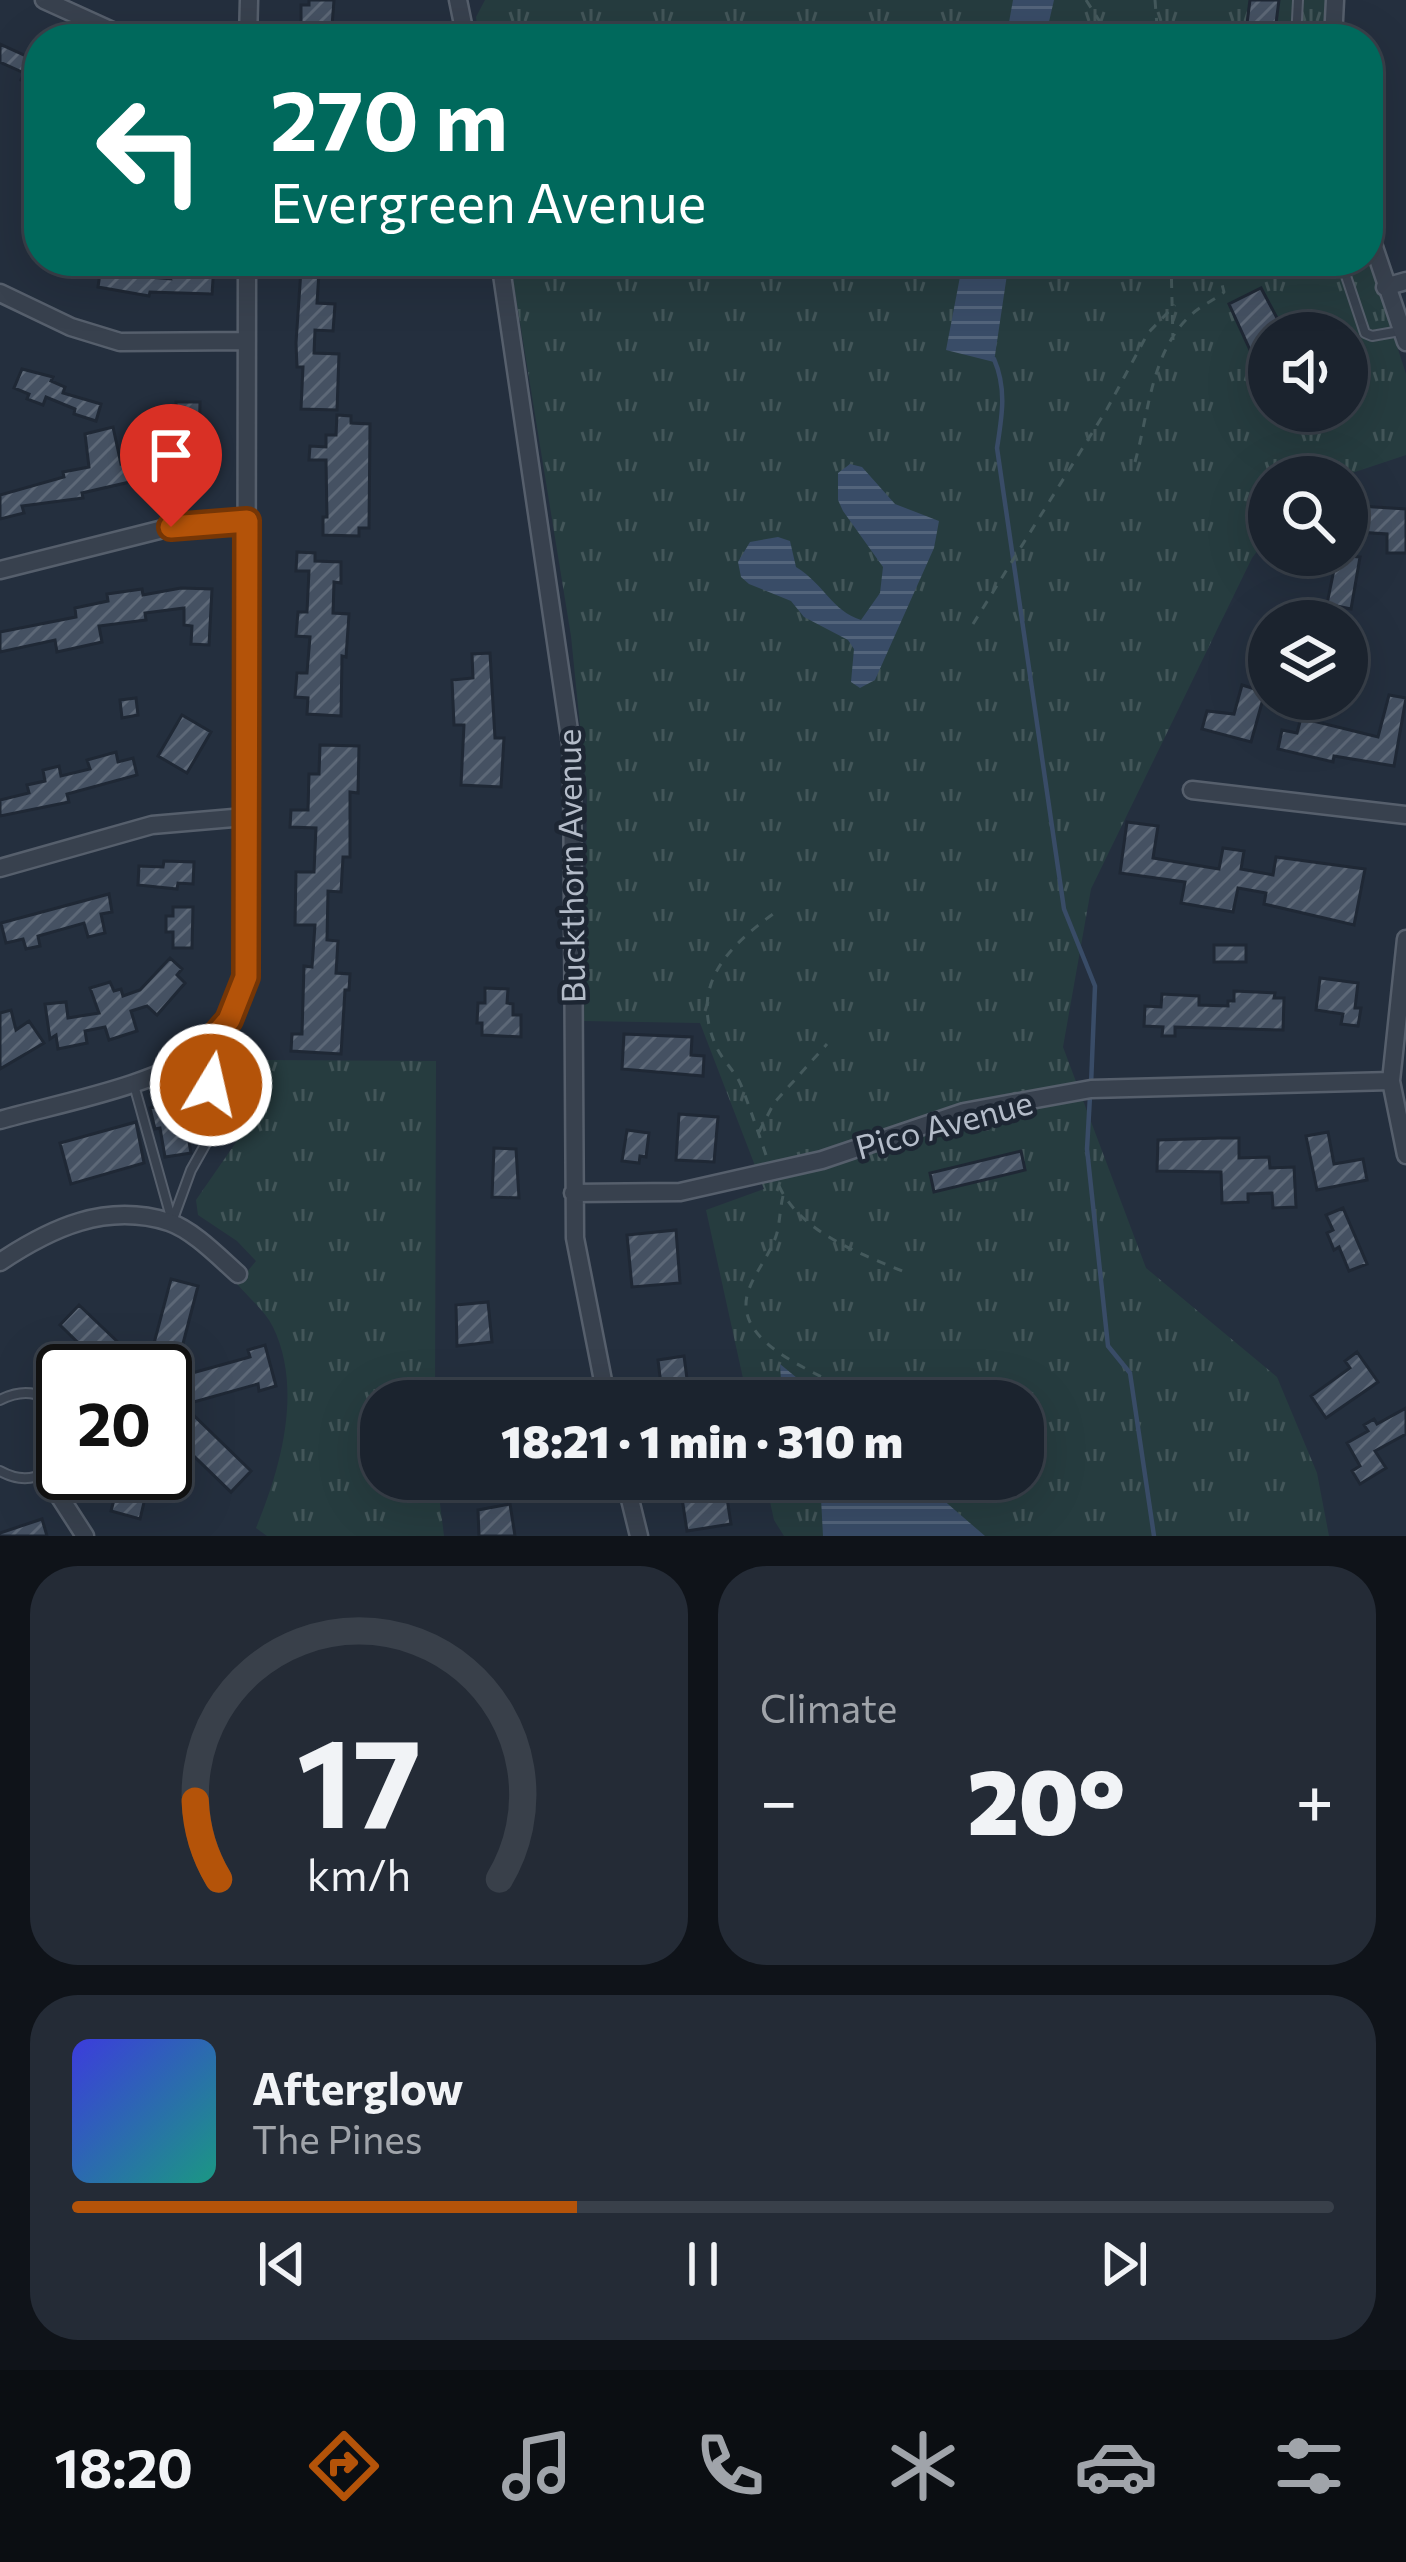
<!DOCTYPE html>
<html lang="en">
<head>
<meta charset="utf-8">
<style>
  :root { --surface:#1b232e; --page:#242b36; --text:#f1f3f6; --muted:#a0a4aa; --line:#39404a; --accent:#b45309 }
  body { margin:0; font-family:Commissioner,sans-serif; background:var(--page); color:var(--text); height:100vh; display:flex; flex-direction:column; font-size:45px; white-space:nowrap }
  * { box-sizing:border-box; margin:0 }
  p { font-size:39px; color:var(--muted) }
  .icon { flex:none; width:66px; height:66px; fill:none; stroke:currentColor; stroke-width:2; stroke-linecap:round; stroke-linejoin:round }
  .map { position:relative; height:1536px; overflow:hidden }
  .side { display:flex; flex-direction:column; gap:30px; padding:30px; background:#0f1319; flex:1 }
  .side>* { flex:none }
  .top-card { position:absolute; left:24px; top:24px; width:1359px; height:252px; border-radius:48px; box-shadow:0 12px 48px #0002,0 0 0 3px var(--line); background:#00695c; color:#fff; overflow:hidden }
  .fabs { position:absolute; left:1248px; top:312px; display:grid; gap:24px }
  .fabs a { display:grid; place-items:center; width:120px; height:120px; border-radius:50%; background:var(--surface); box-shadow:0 12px 48px #0002,0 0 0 3px var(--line); font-size:60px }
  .speed { position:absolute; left:36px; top:1344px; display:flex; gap:24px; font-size:60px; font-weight:700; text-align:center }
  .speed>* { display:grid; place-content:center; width:156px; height:156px; border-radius:50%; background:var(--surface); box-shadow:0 12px 48px #0002,0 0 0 3px var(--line); line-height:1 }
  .speed .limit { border:6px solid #111; border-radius:18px; background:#fff; color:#111 }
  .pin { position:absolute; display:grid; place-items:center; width:102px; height:102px; color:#fff; margin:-123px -51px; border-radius:50% 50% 50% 0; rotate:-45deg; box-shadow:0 0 12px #0007 }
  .pin .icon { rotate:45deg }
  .me { position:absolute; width:132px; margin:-66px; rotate:9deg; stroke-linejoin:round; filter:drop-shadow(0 0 9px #0008) }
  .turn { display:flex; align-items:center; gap:42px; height:252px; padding:0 48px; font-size:54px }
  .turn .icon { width:156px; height:156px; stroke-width:2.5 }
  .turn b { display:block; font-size:84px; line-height:102px }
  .big { font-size:90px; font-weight:800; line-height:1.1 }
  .side .tile { flex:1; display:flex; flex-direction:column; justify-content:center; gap:18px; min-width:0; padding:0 42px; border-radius:48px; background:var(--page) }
  .side .dial { align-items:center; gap:0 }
  .dial svg { height:312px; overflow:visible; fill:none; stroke:var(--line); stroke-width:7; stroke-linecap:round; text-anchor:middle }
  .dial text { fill:var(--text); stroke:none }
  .song { display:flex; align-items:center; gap:36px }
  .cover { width:144px; height:144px; border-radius:18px; background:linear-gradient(135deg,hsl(240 70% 55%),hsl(170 70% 35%)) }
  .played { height:12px; border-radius:6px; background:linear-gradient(90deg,var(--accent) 40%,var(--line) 40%) }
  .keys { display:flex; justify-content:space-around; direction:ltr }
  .heat { display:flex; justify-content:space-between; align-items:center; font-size:66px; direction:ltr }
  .side .tiles { flex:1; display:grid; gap:30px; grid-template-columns:1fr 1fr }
  .tile:last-child { grid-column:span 2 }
  .trip { position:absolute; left:360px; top:1380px; width:684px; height:120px; border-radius:48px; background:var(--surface); box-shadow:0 12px 48px #0002,0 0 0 3px var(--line); font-weight:800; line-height:120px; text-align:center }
  .tab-bar { display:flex; height:192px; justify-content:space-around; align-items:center; background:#0b0e12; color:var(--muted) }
  .tab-bar .icon { width:84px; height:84px }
  .tab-bar .active { color:var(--accent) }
  .tab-bar b { font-size:54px; color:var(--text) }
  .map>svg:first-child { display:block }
</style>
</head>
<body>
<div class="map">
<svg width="1406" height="1536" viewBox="0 0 1406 1536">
  <defs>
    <pattern id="grass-tufts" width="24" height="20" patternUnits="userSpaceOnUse" patternTransform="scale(3)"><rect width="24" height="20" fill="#263c3f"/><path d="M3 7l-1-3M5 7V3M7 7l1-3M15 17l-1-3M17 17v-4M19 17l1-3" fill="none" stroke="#435659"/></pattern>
    <pattern id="water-rules" width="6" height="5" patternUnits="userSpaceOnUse" patternTransform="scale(3)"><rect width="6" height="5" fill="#394c67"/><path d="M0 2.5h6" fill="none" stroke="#53647b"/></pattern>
    <pattern id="building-hatch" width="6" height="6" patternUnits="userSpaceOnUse" patternTransform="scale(3)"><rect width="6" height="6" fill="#455162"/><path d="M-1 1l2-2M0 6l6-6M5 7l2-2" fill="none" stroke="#5d6877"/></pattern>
  </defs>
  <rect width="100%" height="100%" fill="#242f3e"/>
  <!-- grass -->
  <path fill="url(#grass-tufts)" fill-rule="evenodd" d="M485,0H1327V39H479L476,17Z
    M1368,256L1406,374V455L1340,477H1269V536L1252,558L1091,889L1063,1047L1146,1268L1277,1377L1317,1473L1329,1536H784L774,1520L765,1479H1023V1401H748L706,1210L764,1189L700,1023L584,1021L587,795L571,636L510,261H1368ZM1269,333H1347V411H1269Z
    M263,1060L436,1061L435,1401H381V1479H437L444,1536H267L256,1528C281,1468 303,1389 273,1327C265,1311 249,1298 237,1284L256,1261L237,1241L198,1215L196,1200L263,1103Z"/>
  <!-- water -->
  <path fill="url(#water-rules)" d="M1013,0H1054L1045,39H1006Z
    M963,261H1009L994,362L946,350Z
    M850,464L862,467L895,504L939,521L934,548L875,680L860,688L851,682L854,649L848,640L804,617L791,601L749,584L741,577L738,562L750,542L778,537L790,541L796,567C824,584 832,611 861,620L880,593L883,567L843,511L838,500V473Z
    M780,1364L825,1401H793L781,1381Z
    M820,1479H919L985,1536H823Z"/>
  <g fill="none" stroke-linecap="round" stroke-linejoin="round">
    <!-- stream -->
    <path stroke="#394c67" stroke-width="4.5" d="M994,359C1007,389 1002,416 997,448L1064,909L1095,986L1091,1085
      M1090,1096L1087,1149L1108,1346L1130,1373L1154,1536"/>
  </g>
  <!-- building -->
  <path fill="url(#building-hatch)" stroke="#1f2835" stroke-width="3" d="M309,0H334L331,39H301V5H309Z
    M1250,0H1279L1274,39H1245Z
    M0,44L39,62V88L21,80L24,73L0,62Z
    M102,261H149L147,277L171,279L172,264L199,261V264L214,265L212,294L150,292L149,296L98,287Z
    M292,261H336L335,273L319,272L317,303L335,304L333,331L315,330L314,353L339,354L337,410L301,409L303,367H297L296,343L301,270H292Z
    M1261,288L1285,333H1269V357L1256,363L1229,304Z
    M22,369L53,377L51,381L65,387L63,393L101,404L96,421L74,414L75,409L46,397L43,405L27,399L29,394L14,388Z
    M176,402H200L199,447H176V435L169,434V421H176Z
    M337,415L351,416V423L370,424L369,528H359V536L323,535V517H327L326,460H309L310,446L326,447V435H336Z
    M113,427L121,464L130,463L134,481L82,493L83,498L22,506L24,513L0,519V495L64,477L63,472L89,467L85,434Z
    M1359,506L1406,509V553H1387V534L1358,532Z
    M297,552L315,553V561L341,562V583L334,582L333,613L349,614L346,657L342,656L341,716L307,714L308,698L295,697L297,673H307L310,637L296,636L298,612H307L309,571H296Z
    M1337,555L1360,557L1351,609L1327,604Z
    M181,588L212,589L209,645L191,644L192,626L184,625V608L145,613L146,620L99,626L102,642L57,652L55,640L0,652V632L76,617L75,608L108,601L107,594L142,589L143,595Z
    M490,653L495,738H504L501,787L461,785L464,725H454L452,680L473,678L472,654Z
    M1242,685L1265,692L1251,742L1202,729L1207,711L1234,714Z
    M1389,695L1406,698L1394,766L1334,756L1333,762L1278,749L1282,730L1297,733L1301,718L1378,737Z
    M136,698L138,715L122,718L120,700Z
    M182,715L211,732L187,773L158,756Z
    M320,745L359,746L358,793L350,792V857H343L341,892L328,891L327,940L338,941L336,973L350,974L349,990H345L341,1054L291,1051L292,1034H302L304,966L312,967L315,925H295L296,872H314L316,828L290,827L291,810H308L309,774H319Z
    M116,752L118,762L133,758L137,775L67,794L69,802L0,816V800L29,793L27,785L45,781L43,770L59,766L61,776L90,769L87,760Z
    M1127,822L1158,826L1153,858L1219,869L1223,848L1244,851L1241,869L1273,875L1276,857L1365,869L1354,925L1264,904L1266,893L1238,888L1233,912L1181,903L1185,882L1120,873Z
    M164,861L194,862L193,884L178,883L177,889L138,885L139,866L163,867Z
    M109,894L112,912L101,914L105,933L88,937L84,923L38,936L40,946L26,949L23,939L6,943L1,923Z
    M173,907H193L192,948H173V932H166V916H173Z
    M1214,945H1246V962H1214Z
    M170,958L182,969L177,975L185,983L157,1015L147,1006L131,1011L137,1031L109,1040L105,1027L85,1031L87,1043L58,1049L56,1035L50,1039L45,1004L66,1002L68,1018L99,1013L90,988L110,982L114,991L121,989L123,996L140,990Z
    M1320,978L1358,983L1355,1008H1361L1358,1026L1341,1024L1343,1014L1316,1010Z
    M485,988L508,989L507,1003L513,1004V1015H521V1037L482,1035V1023H477L478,1003H485Z
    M1234,991L1275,993L1274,998H1284L1283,1030L1175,1027V1036H1162L1163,1027L1144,1026L1145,1006L1161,1007L1162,994L1199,996V1005L1228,1006V1001H1234Z
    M11,1010L16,1030L29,1021L44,1043L0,1069V1013Z
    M624,1034L692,1037L691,1055L704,1056L703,1076L622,1069Z
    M189,1102L195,1141L189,1142L191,1153L165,1157L160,1128L155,1129L150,1108Z
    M679,1114L718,1117L714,1162L676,1160Z
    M136,1122L144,1163L71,1184L60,1143Z
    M627,1130L649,1133L646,1157L640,1156L639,1163L622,1161Z
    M1328,1132L1334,1164L1363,1159L1367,1180L1317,1190L1306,1136Z
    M1220,1138H1239V1158L1269,1157L1270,1168L1294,1167L1296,1207L1273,1208L1272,1193L1248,1194V1202L1222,1203L1221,1172L1157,1171L1158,1140Z
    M494,1148L516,1149L519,1198L492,1197Z
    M1021,1151L1025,1170L934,1192L930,1173Z
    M1343,1208L1367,1264L1349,1271L1339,1247L1334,1250L1327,1233L1333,1230L1326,1215Z
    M676,1230L680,1283L632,1287L627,1235Z
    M171,1279L198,1286L174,1378L250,1357L248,1350L265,1345L276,1386L259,1391L258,1384L183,1405L251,1471L231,1492L165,1428V1371H107L60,1325L79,1305L147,1370Z
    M488,1302L492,1342L457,1346L456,1305Z
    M1357,1352L1378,1382L1326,1418L1311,1396L1350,1368L1345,1361Z
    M684,1356L689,1394L675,1396L676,1401H663L658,1360Z
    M1406,1408V1434L1375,1451L1386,1468L1360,1484L1352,1471L1360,1466L1347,1443L1368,1431L1364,1425L1374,1419L1377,1424Z
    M121,1473H151L140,1519L111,1511Z
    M726,1492L731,1524L687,1531L682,1498Z
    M510,1504L515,1536H479L478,1510Z
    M42,1519L47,1536H0V1533Z"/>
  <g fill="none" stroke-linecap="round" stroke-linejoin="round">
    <defs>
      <path id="service" d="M1296,39L1298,0
        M1341,261L1365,333L1372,336L1400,331
        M134,1085L172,1221
        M172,1222L191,1170L218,1122L204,1051
        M0,1400C25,1387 48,1392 63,1416
        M0,1471C25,1485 48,1478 63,1454"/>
      <path id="minor" d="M44,0L130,39
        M458,0L466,39
        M248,39L249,0
        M1333,39L1335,0
        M1368,229L1406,342
        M500,261L572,751L575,1238L607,1401
        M1385,287L1406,281
        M0,293L71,327L120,342L247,341
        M0,570L171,527L247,521
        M1192,790L1406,815
        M0,868L152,825L245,817
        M1406,939L1391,1081L1406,1155
        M0,1120C56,1104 160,1085 204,1049C226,1032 238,1004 246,977L247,261
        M573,1193L680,1192L822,1160L964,1112L1091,1089L1391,1081
        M0,1262C51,1228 106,1202 169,1222C193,1230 219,1257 238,1274
        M45,1474L85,1536
        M625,1479L639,1536"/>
    </defs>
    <!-- service casing -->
    <use href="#service" stroke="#565f6c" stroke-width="12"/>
    <!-- minor casing -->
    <use href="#minor" stroke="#565f6c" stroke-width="21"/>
    <!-- path -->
    <path stroke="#44595c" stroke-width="3" stroke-dasharray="9 9" stroke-linecap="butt" d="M1086,0L1111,39
      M1155,0L1158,39
      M1171,261L1173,340
      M1135,462C1149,413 1151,350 1192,314C1201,306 1214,300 1224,292L1216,261
      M973,624L1107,409L1148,333L1175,305
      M759,1132L774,1103L827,1044
      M766,1155C758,1132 750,1108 741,1085C735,1071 722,1060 716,1046C689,985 728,947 773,914
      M779,1186C801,1233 861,1254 907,1273
      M783,1196C780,1208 780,1221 777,1233C771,1254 755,1271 748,1292C733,1340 805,1367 837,1385"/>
    <!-- service -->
    <use href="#service" stroke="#38414e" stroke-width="8"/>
    <!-- minor -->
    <use href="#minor" stroke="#38414e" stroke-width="16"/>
  </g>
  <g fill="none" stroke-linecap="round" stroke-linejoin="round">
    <defs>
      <path id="route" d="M171,527L247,521L246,977L229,1020L204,1049L211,1085"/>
    </defs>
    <!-- route casing -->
    <use href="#route" stroke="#753606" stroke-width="30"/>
    <!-- route -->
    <use href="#route" stroke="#b45309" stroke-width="21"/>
  </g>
  <g text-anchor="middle" stroke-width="9" stroke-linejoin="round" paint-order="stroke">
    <!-- street labels -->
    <g font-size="33" fill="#b4bcc9" stroke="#1d2633">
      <text transform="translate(571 866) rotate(-91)" y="12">Buckthorn Avenue</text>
      <text transform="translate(944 1125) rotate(-15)" y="12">Pico Avenue</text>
    </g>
  </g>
</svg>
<div class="fabs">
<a><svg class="icon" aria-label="sound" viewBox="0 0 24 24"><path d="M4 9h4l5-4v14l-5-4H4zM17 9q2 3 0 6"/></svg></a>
<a><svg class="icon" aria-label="search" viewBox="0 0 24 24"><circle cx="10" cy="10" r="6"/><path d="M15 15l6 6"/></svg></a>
<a><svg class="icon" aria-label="layers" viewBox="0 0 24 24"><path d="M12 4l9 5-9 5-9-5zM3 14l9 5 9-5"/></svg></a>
</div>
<div class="speed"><div class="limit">20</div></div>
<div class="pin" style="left:171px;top:527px;background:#d93025"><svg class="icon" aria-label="arrive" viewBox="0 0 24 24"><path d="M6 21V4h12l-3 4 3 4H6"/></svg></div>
<svg class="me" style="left:211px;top:1085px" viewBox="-20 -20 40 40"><circle r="17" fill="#b45309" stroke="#fff" stroke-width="3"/><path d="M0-11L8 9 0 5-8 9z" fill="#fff"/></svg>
<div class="trip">18:21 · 1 min · 310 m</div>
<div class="top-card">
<div class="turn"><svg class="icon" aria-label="left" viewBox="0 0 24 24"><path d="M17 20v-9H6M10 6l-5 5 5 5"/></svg><div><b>270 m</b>Evergreen Avenue</div></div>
</div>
</div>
<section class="side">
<div class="tiles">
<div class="tile dial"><svg viewBox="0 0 100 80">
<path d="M14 69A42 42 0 1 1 86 69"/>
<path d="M14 69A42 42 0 0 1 8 49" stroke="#b45309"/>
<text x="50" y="56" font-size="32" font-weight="700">17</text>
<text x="50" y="72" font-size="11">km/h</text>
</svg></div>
<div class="tile"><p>Climate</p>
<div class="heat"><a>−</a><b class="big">20°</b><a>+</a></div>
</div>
<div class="tile">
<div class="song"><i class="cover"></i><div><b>Afterglow</b><p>The Pines</p></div></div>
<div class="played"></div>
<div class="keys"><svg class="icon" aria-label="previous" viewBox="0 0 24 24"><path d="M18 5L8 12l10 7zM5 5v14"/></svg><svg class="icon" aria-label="pause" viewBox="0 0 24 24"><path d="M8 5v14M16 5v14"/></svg><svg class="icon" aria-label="next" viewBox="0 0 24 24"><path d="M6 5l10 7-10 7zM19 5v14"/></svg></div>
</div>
</div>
</section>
<nav class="tab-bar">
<b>18:20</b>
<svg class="icon active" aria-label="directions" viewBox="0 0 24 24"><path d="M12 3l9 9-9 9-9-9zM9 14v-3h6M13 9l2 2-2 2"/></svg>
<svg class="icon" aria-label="music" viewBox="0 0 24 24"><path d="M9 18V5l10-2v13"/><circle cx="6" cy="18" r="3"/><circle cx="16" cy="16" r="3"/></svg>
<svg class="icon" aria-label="phone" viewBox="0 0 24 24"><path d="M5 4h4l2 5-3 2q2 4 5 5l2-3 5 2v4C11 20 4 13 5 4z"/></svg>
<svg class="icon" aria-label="climate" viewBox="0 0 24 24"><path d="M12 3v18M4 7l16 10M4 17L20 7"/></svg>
<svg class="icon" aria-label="car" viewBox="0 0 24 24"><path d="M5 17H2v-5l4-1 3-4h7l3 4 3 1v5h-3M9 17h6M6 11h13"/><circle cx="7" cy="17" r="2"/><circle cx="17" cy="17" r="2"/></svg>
<svg class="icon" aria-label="filters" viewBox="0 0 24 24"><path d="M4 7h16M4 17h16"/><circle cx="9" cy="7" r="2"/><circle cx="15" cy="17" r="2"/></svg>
</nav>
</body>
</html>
